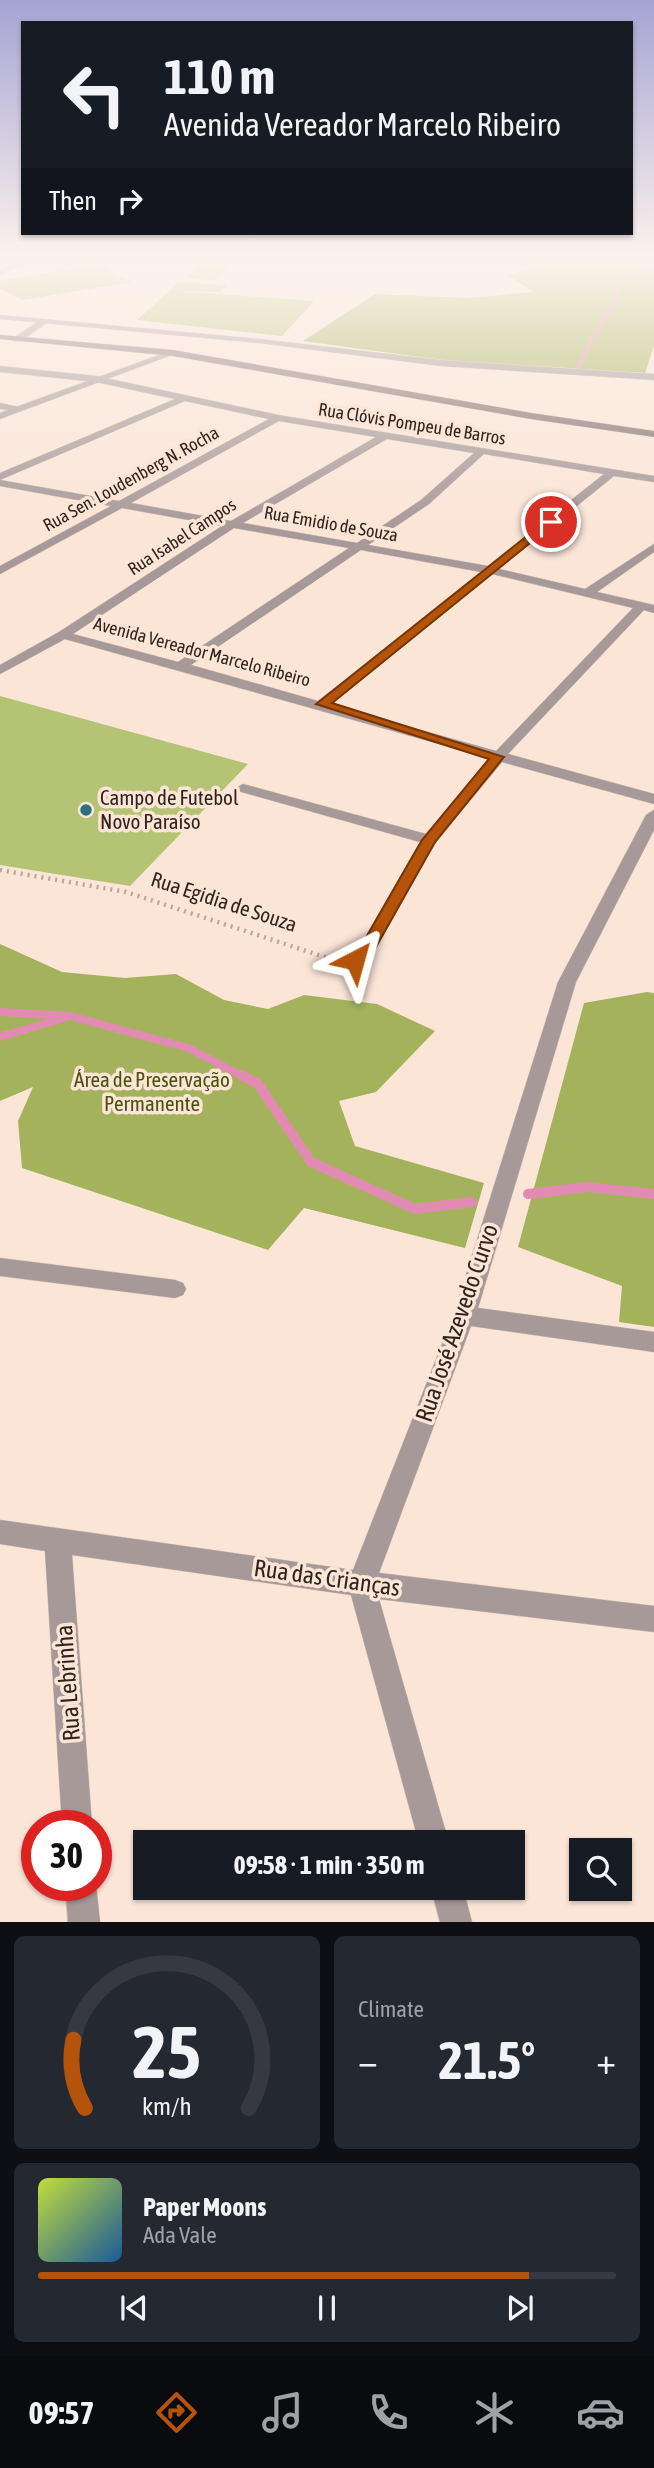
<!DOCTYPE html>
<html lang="en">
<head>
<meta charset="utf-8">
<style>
  :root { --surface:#171b24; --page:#242831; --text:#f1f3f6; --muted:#9ea1a6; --line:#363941; --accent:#b45309 }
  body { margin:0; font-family:"Asap Condensed",sans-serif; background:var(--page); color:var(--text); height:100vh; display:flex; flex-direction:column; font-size:26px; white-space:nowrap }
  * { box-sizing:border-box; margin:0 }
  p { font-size:23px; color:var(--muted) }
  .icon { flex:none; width:38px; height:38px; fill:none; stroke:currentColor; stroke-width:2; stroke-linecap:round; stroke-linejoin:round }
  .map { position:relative; height:1922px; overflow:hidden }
  .sheet { display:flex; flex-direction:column; gap:14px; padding:14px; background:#0d0f14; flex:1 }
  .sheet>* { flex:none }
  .top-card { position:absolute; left:21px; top:21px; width:612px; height:214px; border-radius:0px; box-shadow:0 2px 5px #0004; background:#171b24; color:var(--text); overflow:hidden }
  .tools { position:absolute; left:569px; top:1838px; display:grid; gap:14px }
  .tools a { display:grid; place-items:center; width:63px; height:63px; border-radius:0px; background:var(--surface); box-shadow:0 2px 5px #0004; font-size:35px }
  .speed { position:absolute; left:21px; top:1810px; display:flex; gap:14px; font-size:35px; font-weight:700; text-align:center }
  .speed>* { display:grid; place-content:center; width:91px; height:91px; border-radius:50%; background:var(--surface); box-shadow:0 2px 5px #0004; line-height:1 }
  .speed .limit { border:10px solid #d22; background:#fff; color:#111 }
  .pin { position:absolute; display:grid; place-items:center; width:60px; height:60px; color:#fff; margin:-30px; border:4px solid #fff; border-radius:50%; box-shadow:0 2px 7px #0007 }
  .me { position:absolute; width:77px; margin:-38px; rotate:39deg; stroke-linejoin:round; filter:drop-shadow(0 0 5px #0008) }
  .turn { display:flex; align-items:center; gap:24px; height:147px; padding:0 28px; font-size:32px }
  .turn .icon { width:91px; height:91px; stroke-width:2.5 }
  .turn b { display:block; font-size:49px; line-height:60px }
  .then { display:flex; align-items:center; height:66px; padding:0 28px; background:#0003; gap:14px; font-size:26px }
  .big { font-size:52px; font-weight:700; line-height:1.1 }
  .sheet .tile { flex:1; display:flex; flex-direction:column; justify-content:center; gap:10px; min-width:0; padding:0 24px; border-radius:10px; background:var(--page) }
  .sheet .dial { align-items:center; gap:0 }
  .dial svg { height:182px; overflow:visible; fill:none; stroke:var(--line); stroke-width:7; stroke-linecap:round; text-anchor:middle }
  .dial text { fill:var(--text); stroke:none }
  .song { display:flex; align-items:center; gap:21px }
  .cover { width:84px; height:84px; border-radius:10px; background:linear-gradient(135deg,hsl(70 70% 55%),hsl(210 70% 35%)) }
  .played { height:7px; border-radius:4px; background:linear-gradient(90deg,var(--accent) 85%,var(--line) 85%) }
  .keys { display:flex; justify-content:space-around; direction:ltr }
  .heat { display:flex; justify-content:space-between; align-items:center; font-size:38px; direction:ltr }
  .sheet .tiles { flex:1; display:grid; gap:14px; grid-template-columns:1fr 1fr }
  .tile:last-child { grid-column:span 2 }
  .trip { position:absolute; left:133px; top:1830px; width:392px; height:70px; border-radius:0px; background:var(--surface); box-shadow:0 2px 5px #0004; font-weight:700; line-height:70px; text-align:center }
  .menu { display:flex; height:112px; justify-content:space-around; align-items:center; background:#090b0e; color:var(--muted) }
  .menu .icon { width:49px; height:49px }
  .menu .active { color:var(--accent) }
  .menu b { font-size:32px; color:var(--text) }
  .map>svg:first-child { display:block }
</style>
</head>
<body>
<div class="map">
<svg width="654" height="1922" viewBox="0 0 654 1922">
  <rect width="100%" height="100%" fill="#fbe5d7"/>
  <!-- green -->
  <path fill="#b5c375" d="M202,263L229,265L214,280L185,278Z
    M96,265L132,282L22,300L0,289V281Z
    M179,282L227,285L220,292L176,291L314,301L282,336L137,320Z
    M0,696L248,764L130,886L0,865Z"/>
  <!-- forest -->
  <path fill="#a4b35b" d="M550,259H654V346L645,373L449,361L303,341L375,294L468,298L534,292L509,276Z
    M0,944L62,972L125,978L176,974L224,1000L268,1009L304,995L377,1004L435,1031L376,1092L339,1101L355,1146L484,1183L465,1248L304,1208L268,1250L22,1168L18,1121L33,1087L0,1101Z
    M647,992L654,993V1327L619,1322L622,1286L518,1247L584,1003Z"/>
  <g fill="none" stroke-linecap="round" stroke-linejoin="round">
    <!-- stream-far2 -->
    <path stroke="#e18bb3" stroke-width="3.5" d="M577,371L592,338L616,302L619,280L654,268"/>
    <!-- stream-far1 -->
    <path stroke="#e18bb3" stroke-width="8" d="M0,1012L70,1016L188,1048L244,1077
      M0,1037L64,1018"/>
    <!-- stream -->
    <path stroke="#e18bb3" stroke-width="10" d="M241,1075L258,1084L311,1162L415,1209L472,1202
      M528,1194L587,1187L654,1194"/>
    <defs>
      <path id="service" d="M24,259H34L0,274V270Z
        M42,319L49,321L21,341H15V337Z"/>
      <path id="minor" d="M0,315L259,339L441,360L654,374V380L441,366L259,343L0,319Z
        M0,366L96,376L278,415L654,476V482L614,476L499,569L585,589L654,544V552L597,592L654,605V613L644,610L508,754L654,794V804L502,762L436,842L372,955L361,964H349L346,960L359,948L420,842L238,791L236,788L243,784L426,834L489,758L65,639L0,674V665L59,632L222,526L122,508L0,574V566L111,506L0,486V473L175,399L96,382L0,372ZM185,401L269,419L119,501L0,480ZM279,421L376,437L231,521L131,503ZM387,439L474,453L421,500L357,543L243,523ZM484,454L604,474L488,566L368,545L429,504ZM234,528L349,548L178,662L73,634ZM361,550L481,572L318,701L191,665ZM492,574L633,608L496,751L331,705Z
        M0,403L24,408L19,411L0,409Z
        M654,810V830L576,982L478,1308L654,1332V1352L471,1326L379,1573L654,1606V1632L379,1599L449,1843H419L351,1595L72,1555L92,1825H62L45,1551L0,1544V1520L353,1570L453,1316L558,982L646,815Z
        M0,1258L175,1280L183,1283L186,1289L183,1295L175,1298L0,1276Z
        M65,1885L96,1884L100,1922H68Z
        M431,1888H463L472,1922H440Z"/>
      <path id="tertiary" d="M170,351L177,353L0,419V413Z"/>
      <path id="secondary" d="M0,335L173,350L531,413L654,431V437L531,419L173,356L0,339Z"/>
    </defs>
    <!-- service casing -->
    <use href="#service" stroke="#d6c2b6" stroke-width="2"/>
    <!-- minor casing -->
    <use href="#minor" stroke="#d6c2b6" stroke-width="1"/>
    <!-- tertiary casing -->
    <use href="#tertiary" stroke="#d6c2b6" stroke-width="1"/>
    <!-- secondary casing -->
    <use href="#secondary" stroke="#d6c2b6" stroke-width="1"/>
    <!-- path -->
    <path stroke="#b8a69a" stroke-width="4.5" stroke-dasharray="2 5" stroke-linecap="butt" d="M0,870L126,892L334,960"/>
    <!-- service -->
    <use href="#service" fill="#a79998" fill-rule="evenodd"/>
    <!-- minor -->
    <use href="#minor" fill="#a79998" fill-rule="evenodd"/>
    <!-- tertiary -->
    <use href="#tertiary" fill="#a79998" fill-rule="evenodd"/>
    <!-- secondary -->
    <use href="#secondary" fill="#867270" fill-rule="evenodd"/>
  </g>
  <!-- sky -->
  <linearGradient id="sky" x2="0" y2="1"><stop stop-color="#a5a4d3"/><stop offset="0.49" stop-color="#fdf3ed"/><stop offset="1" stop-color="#fdf3ed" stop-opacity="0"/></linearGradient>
  <rect width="654" height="529" fill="url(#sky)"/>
  <!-- route -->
  <path fill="#b45309" stroke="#753606" stroke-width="2" d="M547,520L556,522L332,703L504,757L435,842L372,954L361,963H350L347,960L360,948L422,840L489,759L316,704Z"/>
  <!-- markers -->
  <circle fill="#2b717f" stroke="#fbe5d7" stroke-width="2.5" cx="86" cy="810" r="7"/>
  <g text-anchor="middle" stroke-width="7" stroke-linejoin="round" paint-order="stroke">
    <!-- far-street labels -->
    <g font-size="18" fill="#2f251e" stroke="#fbe5d7">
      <text transform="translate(412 424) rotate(9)" y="6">Rua Clóvis Pompeu de Barros</text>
      <text transform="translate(131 479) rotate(-29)" y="6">Rua Sen. Loudenberg N. Rocha</text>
      <text transform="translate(331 524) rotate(10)" y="6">Rua Emidio de Souza</text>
      <text transform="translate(182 537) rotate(-33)" y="6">Rua Isabel Campos</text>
      <text transform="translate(202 652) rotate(15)" y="6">Avenida Vereador Marcelo Ribeiro</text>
    </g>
    <!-- poi labels -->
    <g font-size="21" fill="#2f251e" stroke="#fbe5d7" text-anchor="start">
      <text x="100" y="805">Campo de Futebol<tspan x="100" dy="24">Novo Paraíso</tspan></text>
    </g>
    <!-- street labels -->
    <g font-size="21" fill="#2f251e" stroke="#fbe5d7">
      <text transform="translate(224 902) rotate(18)" y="7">Rua Egidia de Souza</text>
    </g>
    <!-- park labels -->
    <g font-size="21" fill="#48510f" stroke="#fbe5d7">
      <text x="152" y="1087">Área de Preservação<tspan x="152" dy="24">Permanente</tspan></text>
    </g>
    <!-- near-street labels -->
    <g font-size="24" fill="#2f251e" stroke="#fbe5d7">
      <text transform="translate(457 1323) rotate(-71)" y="8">Rua José Azevedo Curvo</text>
      <text transform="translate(327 1578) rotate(8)" y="8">Rua das Crianças</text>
      <text transform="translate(68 1683) rotate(-94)" y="8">Rua Lebrinha</text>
    </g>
  </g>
</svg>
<div class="tools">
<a><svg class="icon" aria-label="search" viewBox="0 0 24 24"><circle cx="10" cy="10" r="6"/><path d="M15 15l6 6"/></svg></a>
</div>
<div class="speed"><div class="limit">30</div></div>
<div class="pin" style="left:551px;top:522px;background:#d93025"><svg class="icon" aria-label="arrive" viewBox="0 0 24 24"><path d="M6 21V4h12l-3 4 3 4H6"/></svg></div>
<svg class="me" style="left:355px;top:960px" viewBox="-20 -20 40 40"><path d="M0-17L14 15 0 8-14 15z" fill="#b45309" stroke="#fff" stroke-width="4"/></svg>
<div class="trip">09:58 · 1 min · 350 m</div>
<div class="top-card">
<div class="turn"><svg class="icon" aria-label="left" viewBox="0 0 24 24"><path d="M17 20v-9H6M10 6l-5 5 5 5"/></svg><div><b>110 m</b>Avenida Vereador Marcelo Ribeiro</div></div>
<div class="then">Then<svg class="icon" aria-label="right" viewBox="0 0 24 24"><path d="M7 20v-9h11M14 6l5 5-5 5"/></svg></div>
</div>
</div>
<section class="sheet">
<div class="tiles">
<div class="tile dial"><svg viewBox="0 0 100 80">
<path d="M14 69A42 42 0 1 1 86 69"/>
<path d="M14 69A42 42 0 0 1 9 39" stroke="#b45309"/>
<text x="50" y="56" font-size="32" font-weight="700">25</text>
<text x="50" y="72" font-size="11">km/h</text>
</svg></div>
<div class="tile"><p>Climate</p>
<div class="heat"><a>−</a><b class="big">21.5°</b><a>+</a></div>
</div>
<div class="tile">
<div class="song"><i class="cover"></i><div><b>Paper Moons</b><p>Ada Vale</p></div></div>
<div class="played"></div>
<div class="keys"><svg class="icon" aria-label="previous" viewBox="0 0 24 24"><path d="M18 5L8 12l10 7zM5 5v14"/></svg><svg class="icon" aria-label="pause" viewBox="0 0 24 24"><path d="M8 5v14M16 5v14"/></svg><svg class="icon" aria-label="next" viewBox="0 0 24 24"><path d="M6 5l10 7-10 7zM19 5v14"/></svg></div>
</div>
</div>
</section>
<nav class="menu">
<b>09:57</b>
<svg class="icon active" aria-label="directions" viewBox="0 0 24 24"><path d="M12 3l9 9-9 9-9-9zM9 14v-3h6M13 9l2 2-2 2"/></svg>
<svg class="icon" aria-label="music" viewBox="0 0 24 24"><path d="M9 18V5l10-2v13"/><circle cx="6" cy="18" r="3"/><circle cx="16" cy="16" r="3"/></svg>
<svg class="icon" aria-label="phone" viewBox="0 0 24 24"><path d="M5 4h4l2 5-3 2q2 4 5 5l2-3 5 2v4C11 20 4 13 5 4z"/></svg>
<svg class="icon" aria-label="climate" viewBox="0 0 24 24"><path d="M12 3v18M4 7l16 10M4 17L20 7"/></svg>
<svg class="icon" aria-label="car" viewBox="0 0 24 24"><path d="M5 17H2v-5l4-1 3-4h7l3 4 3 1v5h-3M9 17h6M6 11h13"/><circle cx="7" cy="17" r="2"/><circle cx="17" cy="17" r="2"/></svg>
</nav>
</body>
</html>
